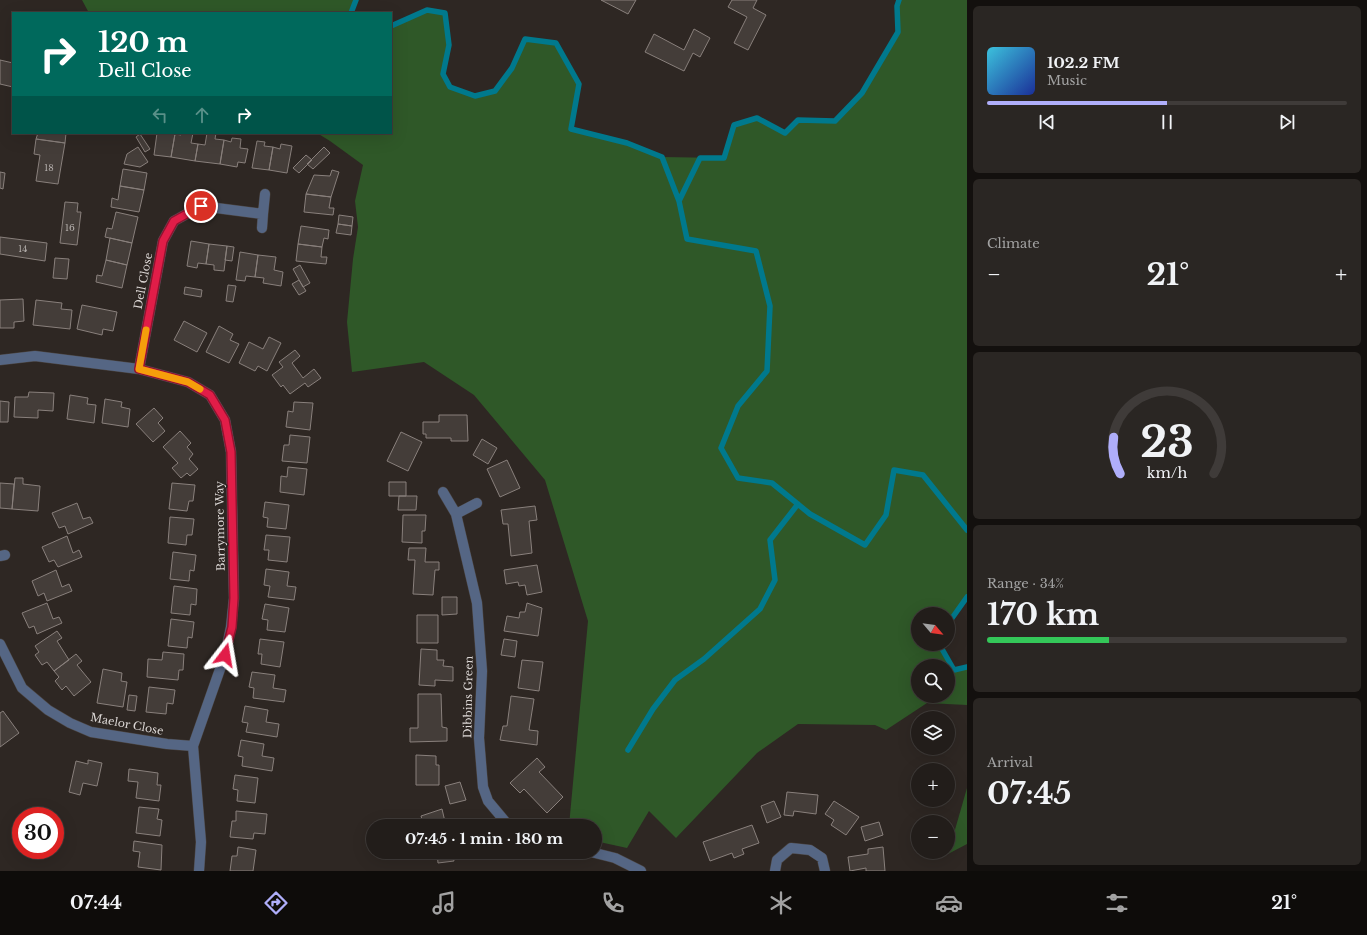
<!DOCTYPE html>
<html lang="en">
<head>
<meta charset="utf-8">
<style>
  :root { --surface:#221d1a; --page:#2a2623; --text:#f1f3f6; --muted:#a2a2a2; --line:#3f3b39; --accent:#afaefa }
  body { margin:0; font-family:"Libre Baskerville",serif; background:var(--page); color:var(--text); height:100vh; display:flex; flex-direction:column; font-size:15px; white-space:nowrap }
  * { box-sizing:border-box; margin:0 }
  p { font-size:13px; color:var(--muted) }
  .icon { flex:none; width:22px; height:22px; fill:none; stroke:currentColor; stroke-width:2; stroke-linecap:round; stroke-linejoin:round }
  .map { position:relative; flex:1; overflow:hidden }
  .drawer { display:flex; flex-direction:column; gap:6px; padding:6px; background:#13100e; width:400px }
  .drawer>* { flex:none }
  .top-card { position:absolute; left:12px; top:12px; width:380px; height:122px; border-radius:0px; box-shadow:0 4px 16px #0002,0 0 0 1px var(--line); background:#00695c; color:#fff; overflow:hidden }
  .needle { width:26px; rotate:119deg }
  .fabs { position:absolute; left:911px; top:607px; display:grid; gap:8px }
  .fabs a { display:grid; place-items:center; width:44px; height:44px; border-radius:50%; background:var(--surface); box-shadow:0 4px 16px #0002,0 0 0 1px var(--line); font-size:20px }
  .speed { position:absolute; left:12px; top:807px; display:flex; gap:8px; font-size:20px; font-weight:700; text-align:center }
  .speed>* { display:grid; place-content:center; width:52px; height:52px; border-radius:50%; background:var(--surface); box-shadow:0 4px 16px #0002,0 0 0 1px var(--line); line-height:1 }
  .speed .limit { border:6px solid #d22; background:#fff; color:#111 }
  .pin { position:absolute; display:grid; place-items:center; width:34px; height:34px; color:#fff; margin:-17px; border:2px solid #fff; border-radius:50%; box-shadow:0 1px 4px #0007 }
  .me { position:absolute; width:44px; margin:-22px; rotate:14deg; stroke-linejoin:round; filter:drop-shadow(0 0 3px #0008) }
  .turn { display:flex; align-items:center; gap:14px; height:84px; padding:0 20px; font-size:18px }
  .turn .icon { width:52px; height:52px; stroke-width:2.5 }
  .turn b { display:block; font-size:28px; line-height:34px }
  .lanes { display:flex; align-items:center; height:38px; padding:0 20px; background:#0003; justify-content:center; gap:20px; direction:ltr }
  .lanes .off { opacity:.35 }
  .big { font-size:30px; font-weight:800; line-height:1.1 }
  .drawer .tile { flex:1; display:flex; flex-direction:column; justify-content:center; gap:6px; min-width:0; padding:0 14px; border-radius:6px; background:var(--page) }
  .drawer .dial { align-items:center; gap:0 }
  .dial svg { height:104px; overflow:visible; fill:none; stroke:var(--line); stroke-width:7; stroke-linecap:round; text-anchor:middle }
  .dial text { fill:var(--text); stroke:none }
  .song { display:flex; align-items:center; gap:12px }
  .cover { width:48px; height:48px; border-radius:6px; background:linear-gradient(135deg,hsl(190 70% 55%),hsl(230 70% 35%)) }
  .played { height:4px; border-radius:2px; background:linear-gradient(90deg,var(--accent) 50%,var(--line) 50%) }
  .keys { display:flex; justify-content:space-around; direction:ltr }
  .heat { display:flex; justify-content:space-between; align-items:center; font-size:22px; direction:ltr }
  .charge { height:6px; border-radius:3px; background:linear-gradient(90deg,#34c759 34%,var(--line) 0) }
  .trip { position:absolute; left:366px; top:819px; width:236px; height:40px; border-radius:20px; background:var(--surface); box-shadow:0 4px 16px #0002,0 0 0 1px var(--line); font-weight:800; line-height:40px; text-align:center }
  .tab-bar { display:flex; height:64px; justify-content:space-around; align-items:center; background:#0e0c0a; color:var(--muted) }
  .tab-bar .icon { width:28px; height:28px }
  .tab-bar .selected { color:var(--accent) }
  .tab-bar b { font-size:18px; color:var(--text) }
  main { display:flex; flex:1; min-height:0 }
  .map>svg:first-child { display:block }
</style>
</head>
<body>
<main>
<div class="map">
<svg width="967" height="871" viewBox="0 0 967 871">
  <rect width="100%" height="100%" fill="#2e2723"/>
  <!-- green -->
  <path fill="#2f5828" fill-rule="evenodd" d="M82,0H356L351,13H89Z
    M899,0H967V597L950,621L948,628V614H918V644H943L942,649L954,669L967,667V705L927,703L886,730L875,725L798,724L757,753L676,838L649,811L627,848L595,841V826H569L588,621L545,480L474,395L424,362L352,372L347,322L353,259L358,227L355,201L363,165L330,141L317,133H391V26L427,10L445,13L449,45L443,74L450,87L475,96L495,92L512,68L525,39L556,43L579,84L571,129L627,143L662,157L723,158L734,125L757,118L785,133L798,120L835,121L862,93L898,32L897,6ZM918,666H948V696H918Z
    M967,788V844L948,854Z"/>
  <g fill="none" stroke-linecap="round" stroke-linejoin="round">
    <!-- stream -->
    <path stroke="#00798d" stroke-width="5.5" d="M351,13L356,0
      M391,26L427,10L445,13L449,45L443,74L450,87L475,96L495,91L512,68L525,39L556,43L579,84L571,129L627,143L662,157L679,201L687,239L756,251L770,306L767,371L738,406L721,448L738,478L772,483L810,514L865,545L886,515L894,470L923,475L967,530
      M679,201L700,158H724L734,125L757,118L785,133L798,120L835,121L862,93L898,32L897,6L899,0
      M948,628L950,621L967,597
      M943,644L942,649L954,670L967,667
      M628,750L653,709L675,680L704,659L760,609L775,580L770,540L798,504"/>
  </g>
  <!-- building -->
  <path fill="#443d39" stroke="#89807c" d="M601,0H636L628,14Z
    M732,0H757L753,8L766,15L748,50L734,43L747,17L728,7Z
    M694,29L710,38L700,57L693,53L684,71L645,52L654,34L684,50Z
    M0,60L13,63V87L0,84Z
    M38,133H66L65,143L36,139Z
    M157,133L175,134L171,157L154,155Z
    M181,133H193L191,143L198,144L195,161L171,157L175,134L181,135Z
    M207,133H216L215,139L224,140L220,164L195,161L198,144L205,145Z
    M140,134L150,149L145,152L136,137Z
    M232,138L241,139L240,148L248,149L245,163L238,162L237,167L220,164L224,140L231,142Z
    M36,139L65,143L58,184L36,181L40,155L34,154Z
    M257,141L265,142L264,146L273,147L269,170L252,168Z
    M281,144L292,146L287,173L269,170L273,147L280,149Z
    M138,147L148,162L140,167L124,164L127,154Z
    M324,147L330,153L313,169L307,164Z
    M306,155L312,160L299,173L293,168Z
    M123,169L147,173L144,190L120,186Z
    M332,170L339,172L331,197L306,194L314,175L330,176Z
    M0,172L5,173L3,189L0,188Z
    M120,186L144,190L139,212L111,207L112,198L118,200Z
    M306,194L331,197L329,208H334L333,215L304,212Z
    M65,202L78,203L77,212H81L77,245L60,243Z
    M116,212L138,217L132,243L105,237L107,228L112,229Z
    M339,215L353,217L352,226L338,224Z
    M338,224L352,226L351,235L336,233Z
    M301,226L329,230L328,239L324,238L322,247L298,244Z
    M0,237L47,243L45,261L0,254Z
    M110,238L132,243L127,265L106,260Z
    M191,241L209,244L206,264L198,263L197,268L187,266Z
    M209,244L227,246L224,271L214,270V265L206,264Z
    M298,244L322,247L321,257H327L326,264L296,261Z
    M227,246L234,247L232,261L225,260Z
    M240,252L258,255L255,277L246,276L245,281L236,280Z
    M258,255L276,257L274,270L283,272L281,286L263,283L264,278L255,277Z
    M55,258L69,259L67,279L53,278Z
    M106,260L127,265L122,288L96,282L97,275L102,276Z
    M300,265L310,283L303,287L293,269Z
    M299,280L306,291L299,295L292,284Z
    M228,285L236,286L233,302L226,301Z
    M185,287L202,290L201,297L184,294Z
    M23,299L24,321L14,322V328H0V300Z
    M36,300L62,303L61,309L72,310L70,329L33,325Z
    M82,305L117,312L113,331L103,329L102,335L77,329Z
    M184,321L207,333L197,352L174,340Z
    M219,326L233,334L230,340L239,344L229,363L206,352Z
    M269,337L281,343L267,371L258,366L255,371L239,363L249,342L263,349Z
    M295,350L300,356L292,363L303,378L314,369L321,378L308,387L305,383L290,394L283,385L281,387L272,375L283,367L279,362Z
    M29,392L54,393L53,411L38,410V418L14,417L15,397H28Z
    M70,395L88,398L87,404L96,405L94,423L67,419Z
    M105,399L122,402L121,407L130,409L128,427L102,423Z
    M0,401L9,402L8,422H0Z
    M294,402L313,403L310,430L286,427L288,411L293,412Z
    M154,408L163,418L158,423L165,431L153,442L136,424Z
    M439,415H467L468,441H451V438H426V434H423V422H439Z
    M180,431L191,443L187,447L193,454L189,459L198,469L190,476L187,473L181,478L172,468L178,463L163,447Z
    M401,432L422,442L408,471L387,461Z
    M290,435L310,437L307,463L282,461L284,445H289Z
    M482,439L497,448L488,464L473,455Z
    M507,460L520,488L500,497L487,469Z
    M288,467L307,469L304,495L280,492L281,476L287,477Z
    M15,478H23V484L40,486L38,511L12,509Z
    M389,482H406V496H389Z
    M0,483L14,484L12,509L0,508Z
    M172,483L195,485L193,501H189L187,511L169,509Z
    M399,496H417L416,510H398Z
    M265,502L289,505L286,529L267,527L268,518L263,517Z
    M77,503L83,519L90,517L93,523L68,534L65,526L59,528L52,513Z
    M535,506L537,520L529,521L532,553L511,556L508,524H503L501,510Z
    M403,515H426L425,531H422V543L402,542Z
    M170,517L194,519L192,535H187L186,545L168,543Z
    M266,535L290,537L287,562L268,560L269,550H264Z
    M67,536L73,553L79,550L82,557L58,567L54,560L49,562L42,547Z
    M409,548H426L425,562H439V570H435L433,595L413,594L415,560H408Z
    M173,552L196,555L194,571L190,570L189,581L170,579Z
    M537,565L542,592L527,595L525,585L519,586L518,582L506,584L504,570Z
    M266,569L289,572L287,586L296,587L294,600L268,597L270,586L264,585Z
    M56,570L62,587L69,584L72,591L47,601L44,593L38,596L32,581Z
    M174,586L197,589L196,605L191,604L190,615L171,613Z
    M442,597H457V614L442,615Z
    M47,603L53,619L59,617L62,623L37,634L34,626L29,628L22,613Z
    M527,603L542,608L538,636L504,631L507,616L519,618L520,612H525Z
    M265,604L289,608L285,632L267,630L268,620L262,619Z
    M417,615H438V643H417Z
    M171,619L194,622L192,638L188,637L187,648L168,646Z
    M57,631L62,638L57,641L69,660L54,671L47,662L42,665L35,655L39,652L35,646Z
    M260,639L284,642L280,667L261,664L262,654H258Z
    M504,639L517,641L515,657L501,655Z
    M421,649L437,650V660H444L443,666L453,667V681L435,680V686L419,685Z
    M163,652L184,654L183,670H179L178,680L147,677L148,659L162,660Z
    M76,654L82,661L77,665L91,682L74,696L66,686L62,690L55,681L59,677L54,671Z
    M522,660L543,662L539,691L518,688Z
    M103,669L122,673L121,681L127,682L123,707L97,703Z
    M252,672L275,675L273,688L286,690L284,702L253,698L254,688L249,687Z
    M149,687L175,690L173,704L167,703L166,714L146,712Z
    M418,694H441L442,727L447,728V741L410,742V728H418Z
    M129,695L137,696L135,711L127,710Z
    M511,696L534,699L529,730L538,731L537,745L500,740L503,726H507Z
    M245,706L268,710L266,722L279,724L277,737L246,732L248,723L242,722Z
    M3,711L19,733L0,747V713Z
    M241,740L264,744L262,756L274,758L272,771L242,766L243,757L238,756Z
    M416,755L436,756V765H439V785H416Z
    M537,758L545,767L539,772L563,797L547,813L524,789L520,793L510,783Z
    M88,760L102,763L97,786L83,783L80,795L69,792L76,761L88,764Z
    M129,769L158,773L157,785H161L159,801L136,798L138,782L128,781Z
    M235,775L258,778L255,803L237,801L238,790L233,789Z
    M460,782L466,800L450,804L445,786Z
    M787,792L818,795L816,814L794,811L793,816L784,815Z
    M774,801L781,817L767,823L761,806Z
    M834,801L859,817L846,835L831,825L834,820L825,814Z
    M139,807L159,809L157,819L162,820L160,836L136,833Z
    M442,809L446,826H424L421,816Z
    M236,811L267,814L265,834L254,833L253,839L230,837L232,821H236Z
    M879,822L883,835L865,841L861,827Z
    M752,825L759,843L742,849L744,854L734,858L732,853L710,861L703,842Z
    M134,841L162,845L161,870L138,867L140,852L133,851Z
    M238,847L256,850L253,871H230L232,856H237Z
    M883,847L885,871H866V868L850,871L848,857L868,854V849Z
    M437,852H452L454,861L438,863Z"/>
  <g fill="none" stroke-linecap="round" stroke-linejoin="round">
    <defs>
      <path id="minor" d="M262,228L263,214
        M0,360L35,356L139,369L188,382L210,395L225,420L231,452L234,598L231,627L225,655L193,746L201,842L199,871
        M139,369L163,241L174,221L201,206L263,214L265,194
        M443,492L456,514L477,603L482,671L479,738L483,787L488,801L509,826
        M456,514L477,503
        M0,556L5,555
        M0,644L22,688L48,710L70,723L91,732L167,744L193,746
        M591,852L615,858L641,871
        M775,871L777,860L791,848L810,850L822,858L825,871"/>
    </defs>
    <!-- minor casing -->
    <use href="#minor" stroke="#4a433f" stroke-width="11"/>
    <!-- minor -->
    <use href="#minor" stroke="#556684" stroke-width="10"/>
  </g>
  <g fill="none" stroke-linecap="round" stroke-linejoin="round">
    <defs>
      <path id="route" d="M201,206L174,221L163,241L139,369L188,382L210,395L225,420L231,452L234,598L232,627L225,655"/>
    </defs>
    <!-- route casing -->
    <use href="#route" stroke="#92132f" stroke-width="10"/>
    <!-- route -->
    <use href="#route" stroke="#e11d48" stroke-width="7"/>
    <!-- slow -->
    <path stroke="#f59e0b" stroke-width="7" d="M146,330L139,369L188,382L200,389"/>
  </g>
  <g text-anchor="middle" stroke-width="3" stroke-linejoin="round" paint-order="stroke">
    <!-- number labels -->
    <g font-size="9" fill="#b5b0ad">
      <text x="49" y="171">18</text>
      <text x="70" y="231">16</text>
      <text x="23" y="252">14</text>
    </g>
    <!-- street labels -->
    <g font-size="11" fill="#dbd6d4" stroke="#2e2723">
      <text transform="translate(143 281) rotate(-79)" y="4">Dell Close</text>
      <text transform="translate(220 526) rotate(-91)" y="4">Barrymore Way</text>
      <text transform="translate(468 697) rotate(-89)" y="4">Dibbins Green</text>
      <text transform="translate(127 724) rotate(11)" y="4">Maelor Close</text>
    </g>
  </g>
</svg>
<div class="fabs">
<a><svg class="needle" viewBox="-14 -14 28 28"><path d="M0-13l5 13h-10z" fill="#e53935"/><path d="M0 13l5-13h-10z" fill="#a2a2a2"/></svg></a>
<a><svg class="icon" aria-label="search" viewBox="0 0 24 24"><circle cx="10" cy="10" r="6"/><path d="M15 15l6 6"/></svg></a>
<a><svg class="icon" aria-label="layers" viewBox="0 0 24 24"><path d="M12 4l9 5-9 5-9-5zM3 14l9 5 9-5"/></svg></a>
<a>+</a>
<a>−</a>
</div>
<div class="speed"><div class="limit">30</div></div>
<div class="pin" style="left:201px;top:206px;background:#d93025"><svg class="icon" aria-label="arrive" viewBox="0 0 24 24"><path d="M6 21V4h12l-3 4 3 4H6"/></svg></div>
<svg class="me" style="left:225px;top:655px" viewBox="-20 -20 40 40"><path d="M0-17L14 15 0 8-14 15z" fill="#e11d48" stroke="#fff" stroke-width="4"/></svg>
<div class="trip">07:45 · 1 min · 180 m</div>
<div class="top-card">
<div class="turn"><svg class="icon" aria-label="right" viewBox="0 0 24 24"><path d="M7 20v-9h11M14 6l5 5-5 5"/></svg><div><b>120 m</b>Dell Close</div></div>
<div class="lanes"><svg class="icon off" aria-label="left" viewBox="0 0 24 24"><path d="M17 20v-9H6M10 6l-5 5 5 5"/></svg><svg class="icon off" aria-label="ahead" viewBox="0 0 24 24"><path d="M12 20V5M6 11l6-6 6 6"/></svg><svg class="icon" aria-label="right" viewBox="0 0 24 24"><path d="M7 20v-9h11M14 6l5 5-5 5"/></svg></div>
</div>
</div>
<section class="drawer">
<div class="tile">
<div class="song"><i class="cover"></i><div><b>102.2 FM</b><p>Music</p></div></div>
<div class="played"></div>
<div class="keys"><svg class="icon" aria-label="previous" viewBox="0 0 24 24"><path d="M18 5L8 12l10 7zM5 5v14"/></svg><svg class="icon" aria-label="pause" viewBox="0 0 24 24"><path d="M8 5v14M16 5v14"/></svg><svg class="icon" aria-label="next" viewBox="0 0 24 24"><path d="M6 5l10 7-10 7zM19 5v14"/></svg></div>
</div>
<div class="tile"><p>Climate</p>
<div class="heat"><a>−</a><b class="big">21°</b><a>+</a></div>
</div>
<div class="tile dial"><svg viewBox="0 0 100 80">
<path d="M14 69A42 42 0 1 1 86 69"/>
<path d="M14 69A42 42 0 0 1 9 41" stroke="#afaefa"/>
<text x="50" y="56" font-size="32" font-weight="700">23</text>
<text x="50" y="72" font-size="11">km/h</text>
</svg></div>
<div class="tile"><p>Range · 34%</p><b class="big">170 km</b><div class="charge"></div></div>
<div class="tile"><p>Arrival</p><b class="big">07:45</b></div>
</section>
</main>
<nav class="tab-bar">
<b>07:44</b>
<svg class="icon selected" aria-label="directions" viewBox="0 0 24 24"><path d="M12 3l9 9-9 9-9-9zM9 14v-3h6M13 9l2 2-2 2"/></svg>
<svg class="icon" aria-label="music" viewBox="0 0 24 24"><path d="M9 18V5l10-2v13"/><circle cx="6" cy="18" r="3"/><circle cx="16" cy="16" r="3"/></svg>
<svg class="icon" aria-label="phone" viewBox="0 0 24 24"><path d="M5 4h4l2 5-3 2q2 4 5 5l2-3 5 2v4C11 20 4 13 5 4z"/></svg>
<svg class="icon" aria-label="climate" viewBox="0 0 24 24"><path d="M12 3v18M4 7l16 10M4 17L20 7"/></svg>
<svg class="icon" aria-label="car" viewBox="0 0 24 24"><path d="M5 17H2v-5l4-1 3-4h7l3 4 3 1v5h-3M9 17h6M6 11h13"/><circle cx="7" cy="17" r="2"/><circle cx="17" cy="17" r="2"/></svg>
<svg class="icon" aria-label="filters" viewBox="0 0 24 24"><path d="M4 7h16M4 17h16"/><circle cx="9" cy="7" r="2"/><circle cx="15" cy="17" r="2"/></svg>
<b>21°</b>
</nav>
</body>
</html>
